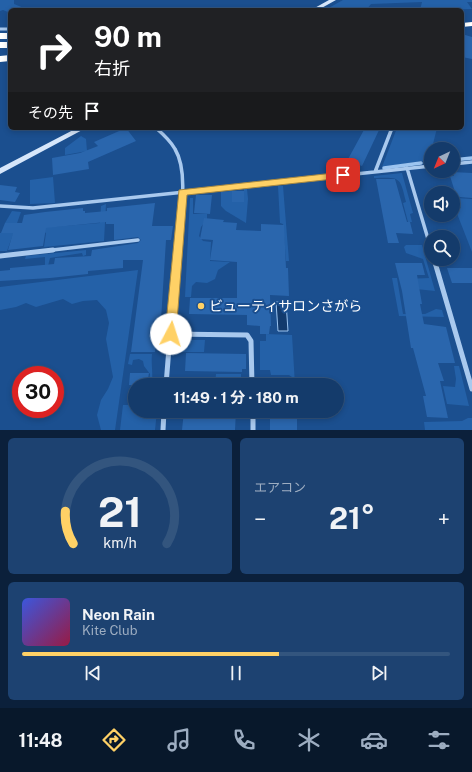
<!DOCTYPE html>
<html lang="ja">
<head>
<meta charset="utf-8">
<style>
  :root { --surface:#143b6b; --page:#1d4271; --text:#f1f3f6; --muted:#9dadc1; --line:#33557e; --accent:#ffd166 }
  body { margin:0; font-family:"Public Sans","Noto Sans JP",sans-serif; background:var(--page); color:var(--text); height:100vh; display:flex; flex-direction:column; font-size:15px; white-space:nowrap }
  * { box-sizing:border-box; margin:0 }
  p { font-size:13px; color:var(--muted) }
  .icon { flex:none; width:22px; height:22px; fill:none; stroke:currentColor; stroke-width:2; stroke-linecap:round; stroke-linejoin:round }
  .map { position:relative; height:430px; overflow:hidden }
  .sheet { display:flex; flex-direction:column; gap:8px; padding:8px; background:#0b203b; flex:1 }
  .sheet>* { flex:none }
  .top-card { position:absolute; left:8px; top:8px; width:456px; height:122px; border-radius:6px; box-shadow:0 2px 6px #0003,0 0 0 1px var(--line); background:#202124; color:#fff; overflow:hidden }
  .needle { width:26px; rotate:223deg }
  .tools { position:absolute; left:424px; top:142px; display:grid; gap:8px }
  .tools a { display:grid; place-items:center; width:36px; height:36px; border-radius:50%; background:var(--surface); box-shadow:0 2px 6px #0003,0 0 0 1px var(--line); font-size:20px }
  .speed { position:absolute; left:12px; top:366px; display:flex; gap:8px; font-size:20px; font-weight:700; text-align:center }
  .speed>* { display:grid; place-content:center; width:52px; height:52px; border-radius:50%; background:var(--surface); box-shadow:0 2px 6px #0003,0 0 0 1px var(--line); line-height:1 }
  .speed .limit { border:6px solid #d22; background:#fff; color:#111 }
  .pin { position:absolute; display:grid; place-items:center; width:34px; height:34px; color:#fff; margin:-17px; border-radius:8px; box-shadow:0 2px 6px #0006 }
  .me { position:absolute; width:44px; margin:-22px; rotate:5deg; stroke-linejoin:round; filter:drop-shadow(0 0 3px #0008) }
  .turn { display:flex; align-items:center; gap:14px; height:84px; padding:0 20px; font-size:18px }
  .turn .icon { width:52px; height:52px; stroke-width:2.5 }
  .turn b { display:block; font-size:28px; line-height:34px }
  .then { display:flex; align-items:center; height:38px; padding:0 20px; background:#0003; gap:8px; font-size:15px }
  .big { font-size:30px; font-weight:700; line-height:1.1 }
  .sheet .tile { flex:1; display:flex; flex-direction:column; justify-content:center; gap:6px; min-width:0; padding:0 14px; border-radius:6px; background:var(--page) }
  .sheet .dial { align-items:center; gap:0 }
  .dial svg { height:104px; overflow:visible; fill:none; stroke:var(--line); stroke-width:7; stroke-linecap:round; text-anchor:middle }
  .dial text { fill:var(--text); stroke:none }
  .song { display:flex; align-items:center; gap:12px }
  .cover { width:48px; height:48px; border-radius:6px; background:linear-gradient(135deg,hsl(230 70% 55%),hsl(340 70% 35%)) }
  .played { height:4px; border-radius:2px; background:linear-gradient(90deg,var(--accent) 60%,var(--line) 60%) }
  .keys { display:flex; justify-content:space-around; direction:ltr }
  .heat { display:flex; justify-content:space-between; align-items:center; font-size:22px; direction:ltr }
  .sheet .tiles { flex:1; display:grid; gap:8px; grid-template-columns:1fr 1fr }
  .tile:last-child { grid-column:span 2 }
  .trip { position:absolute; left:128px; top:378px; width:216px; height:40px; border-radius:20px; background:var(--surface); box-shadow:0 2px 6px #0003,0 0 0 1px var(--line); font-weight:700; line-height:40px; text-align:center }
  .dock { display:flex; height:64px; justify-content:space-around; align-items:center; background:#08182b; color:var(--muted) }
  .dock .icon { width:28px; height:28px }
  .dock .current { color:var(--accent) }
  .dock b { font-size:18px; color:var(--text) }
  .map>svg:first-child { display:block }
</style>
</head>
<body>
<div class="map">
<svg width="472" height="430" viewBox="0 0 472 430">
  <rect width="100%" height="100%" fill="#1b4f8f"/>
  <!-- green -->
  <path fill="#2461a8" d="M0,0H14V4L29,10H10V13L3,10L0,11Z
    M343,0H472V2H467L472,9L420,10L422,2L371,4L366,10H325Z
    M397,128H437L429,160L382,167Z
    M81,136L86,139L87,151L65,155V148Z
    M402,173L413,213L410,214L412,222H408L403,203L406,202C400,177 401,177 374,178V176Z
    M53,177L55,203L30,204V180Z
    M278,186H283L289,261H286L283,224L280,223Z
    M244,189H247L248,199L246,223L226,211L221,206V192L232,191V202H244Z
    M190,198H193V214H207V219L201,227L199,236L203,241L211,242L210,261L230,262L218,270L215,279L207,283L196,282L192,286L191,297H185Z
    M457,198L472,199V252L456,211L458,208H461Z
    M106,204L104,241L44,247L46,233L38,228L100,223L101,206Z
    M12,211L21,212L7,251H0V233H11L15,223H5Z
    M406,245H422L435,291L416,289L406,279L429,278L423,259L406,253L404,247Z
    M86,250V255L83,256L82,253L50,258L48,266L45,267V257L25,259L26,256Z
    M138,270L115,430H101L97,415L101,400L108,389L113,377L106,339L109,323L106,310L97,300L83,301L72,304L63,299L36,307L26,303L16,307L0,310V287Z
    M392,278H397L403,314H425L436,309L442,310L444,317L399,316Z
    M266,334L292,335L295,385H292V377L289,375H271L270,370H260V341H266Z
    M187,340H205L204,352H182V344Z
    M130,354H152C151,364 153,372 152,381L149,384L150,374L144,366L143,361L139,359L133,360L132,365L128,364Z
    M454,366H459L469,406L447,404L443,386L455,387L456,379Z
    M216,374H241V382L224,381L220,385H215Z
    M123,405H135V411H157L155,430H120Z
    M468,418H472V430H425L424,422L462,421Z"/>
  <!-- water -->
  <path fill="#123a6d" stroke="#9cc4f0" d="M276,302H286L288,331H278Z"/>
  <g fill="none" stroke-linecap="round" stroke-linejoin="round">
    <!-- stream -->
    <path stroke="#9cc4f0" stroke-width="3.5" d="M453,160L472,158
      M429,162H431
      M384,168L421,163"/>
  </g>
  <!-- building -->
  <path fill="#2a66ad" d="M462,34L472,37V59L462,57Z
    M126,128L136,141L88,162L89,169L53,175L52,158L80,153L98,146L94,142Z
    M365,128H380L362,166L347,161Z
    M452,172L472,173V198L459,197L457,193L455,192L450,176H454Z
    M376,179H395L407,222H410L413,234L396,233L399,243H388Z
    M0,185L17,187L15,192L20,193L15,202L0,200Z
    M232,191H244V202H232Z
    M196,195H212L210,214L194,213Z
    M155,203L152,226H173L171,240H166L161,320H158L155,352H131L143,260H123V268L88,271V274L50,278L0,281V271L10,270V268L54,264L55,258L91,256L92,250L138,243L141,240L138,237L114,240V224H106V222L46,228L43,246L8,250L13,233H1L5,223H22L24,215L45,212L83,208V211H85V213L107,211V208Z
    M204,218L224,220L223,222L237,223L236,230L261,231V224L284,225L286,268H288L289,296L270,295L271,326H270L269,334H260V326L247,325V315L189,314L190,298H237V262L210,260L213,240L200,239Z
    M395,263H422L425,275H417L422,304H420L424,324L446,327L455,363H438L444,381H440L448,418L427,417L423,396H426L413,348H411L402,291Z
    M447,268H472V283H452Z
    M186,353L246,354V369H242V372L185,371Z
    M130,373H149L147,385H129Z
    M184,411H236L235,430H182Z
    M270,418L297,419V430H270Z"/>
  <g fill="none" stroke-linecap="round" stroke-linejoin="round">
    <!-- street-far2 -->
    <path stroke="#a9c9ee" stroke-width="3" d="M287,10H297
      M0,29H10"/>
    <!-- street-far1 -->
    <path stroke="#a9c9ee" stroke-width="3.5" d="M156,128C163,134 170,140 175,149C190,174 179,222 177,251
      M453,164L472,162
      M407,168L431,249
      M375,172L392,128
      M0,206L33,208L431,166
      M44,251L138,240"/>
    <!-- street -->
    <path stroke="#a9c9ee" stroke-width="5" d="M0,256L53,250
      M434,259L472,389
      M171,334L247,335L251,341L252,385
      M166,385L177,250
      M253,411V430
      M163,430L164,411"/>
    <!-- secondary -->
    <path fill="#d6e6fa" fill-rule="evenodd" d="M329,0H336L318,10H311Z
      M77,128H86L0,174V168Z"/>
    <!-- highway -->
    <path fill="#fff" fill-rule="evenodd" d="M472,22V26L462,27V23Z
      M0,33H10V39H0Z
      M0,42H10V48H0Z
      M10,55V61L0,62V56Z"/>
  </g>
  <!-- route -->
  <path fill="#ffd166" stroke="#a68842" d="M343,172L347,175L343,178L187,195L176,334L175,338L171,339L167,338L165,334L179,190Z"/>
  <!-- markers -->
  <circle fill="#ffd166" stroke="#1b4f8f" stroke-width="1.5" cx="201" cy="306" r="4"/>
  <g text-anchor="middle" stroke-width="4" stroke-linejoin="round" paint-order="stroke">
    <!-- poi labels -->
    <g font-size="14" fill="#fff" stroke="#1b4f8f" text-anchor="start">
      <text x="209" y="311">ビューティサロンさがら</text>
    </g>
  </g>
</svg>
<div class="tools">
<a><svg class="needle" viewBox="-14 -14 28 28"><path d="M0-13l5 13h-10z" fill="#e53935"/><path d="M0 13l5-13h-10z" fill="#9dadc1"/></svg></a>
<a><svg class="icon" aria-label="sound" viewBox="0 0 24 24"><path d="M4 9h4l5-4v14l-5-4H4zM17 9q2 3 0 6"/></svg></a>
<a><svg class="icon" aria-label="search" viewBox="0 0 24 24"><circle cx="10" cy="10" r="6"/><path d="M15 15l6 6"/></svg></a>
</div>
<div class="speed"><div class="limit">30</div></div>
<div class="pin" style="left:343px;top:175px;background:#d93025"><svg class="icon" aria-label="arrive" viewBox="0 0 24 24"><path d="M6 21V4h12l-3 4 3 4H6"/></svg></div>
<svg class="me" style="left:171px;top:334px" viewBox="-20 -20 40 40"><circle r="19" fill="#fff"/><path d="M0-13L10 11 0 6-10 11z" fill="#ffd166"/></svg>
<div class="trip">11:49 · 1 分 · 180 m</div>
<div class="top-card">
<div class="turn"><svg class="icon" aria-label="right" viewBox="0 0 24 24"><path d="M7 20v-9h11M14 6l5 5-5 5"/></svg><div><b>90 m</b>右折</div></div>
<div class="then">その先<svg class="icon" aria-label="arrive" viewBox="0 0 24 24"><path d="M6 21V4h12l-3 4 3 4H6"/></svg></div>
</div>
</div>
<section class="sheet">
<div class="tiles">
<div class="tile dial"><svg viewBox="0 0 100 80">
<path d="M14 69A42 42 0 1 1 86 69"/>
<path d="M14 69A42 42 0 0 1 8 44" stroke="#ffd166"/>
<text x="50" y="56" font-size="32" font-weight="700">21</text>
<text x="50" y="72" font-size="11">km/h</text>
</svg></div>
<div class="tile"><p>エアコン</p>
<div class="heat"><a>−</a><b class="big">21°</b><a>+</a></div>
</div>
<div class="tile">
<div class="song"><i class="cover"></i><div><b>Neon Rain</b><p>Kite Club</p></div></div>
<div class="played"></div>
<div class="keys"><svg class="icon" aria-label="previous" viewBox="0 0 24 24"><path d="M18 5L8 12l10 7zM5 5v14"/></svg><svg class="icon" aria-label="pause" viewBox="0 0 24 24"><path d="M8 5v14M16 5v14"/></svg><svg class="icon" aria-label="next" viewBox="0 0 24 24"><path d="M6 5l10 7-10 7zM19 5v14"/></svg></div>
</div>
</div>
</section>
<nav class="dock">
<b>11:48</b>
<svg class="icon current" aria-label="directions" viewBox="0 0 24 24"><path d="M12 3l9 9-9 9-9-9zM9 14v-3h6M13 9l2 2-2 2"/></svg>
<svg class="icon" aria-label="music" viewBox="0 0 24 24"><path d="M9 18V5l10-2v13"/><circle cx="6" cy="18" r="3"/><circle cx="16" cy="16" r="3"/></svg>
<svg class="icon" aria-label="phone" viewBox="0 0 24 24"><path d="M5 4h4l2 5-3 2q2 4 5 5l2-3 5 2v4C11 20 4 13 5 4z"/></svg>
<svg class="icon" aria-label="climate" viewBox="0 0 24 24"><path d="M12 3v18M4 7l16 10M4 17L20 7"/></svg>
<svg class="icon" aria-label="car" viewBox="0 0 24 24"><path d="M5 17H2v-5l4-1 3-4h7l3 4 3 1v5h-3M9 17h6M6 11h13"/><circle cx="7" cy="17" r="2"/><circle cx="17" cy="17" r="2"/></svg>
<svg class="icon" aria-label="filters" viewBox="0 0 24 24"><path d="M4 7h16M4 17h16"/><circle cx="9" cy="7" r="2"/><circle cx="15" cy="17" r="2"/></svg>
</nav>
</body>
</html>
